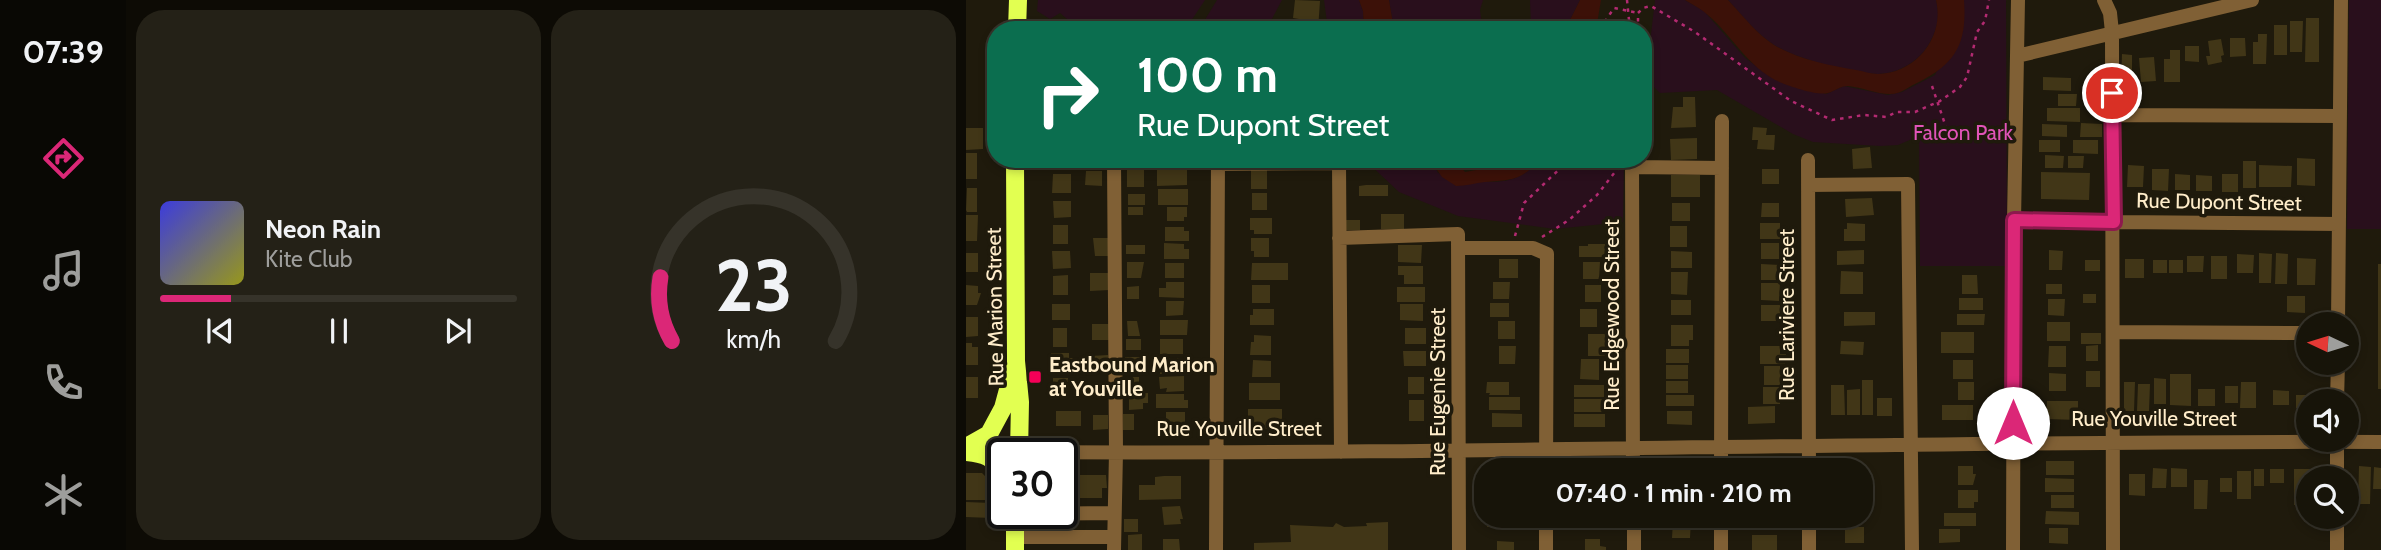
<!DOCTYPE html>
<html lang="en">
<head>
<meta charset="utf-8">
<style>
  :root { --surface:#171409; --page:#242117; --text:#f1f3f6; --muted:#9e9e9c; --line:#36332a; --accent:#db2777 }
  body { margin:0; font-family:Cabin,sans-serif; background:var(--page); color:var(--text); height:100vh; display:flex; flex-direction:column; font-size:26px; white-space:nowrap }
  * { box-sizing:border-box; margin:0 }
  p { font-size:23px; color:var(--muted) }
  .icon { flex:none; width:38px; height:38px; fill:none; stroke:currentColor; stroke-width:2; stroke-linecap:round; stroke-linejoin:round }
  .map { position:relative; flex:1; overflow:hidden }
  .panel { display:flex; flex-direction:column; gap:10px; padding:10px; background:#0d0b05; width:840px }
  .panel>* { flex:none }
  .banner { position:absolute; left:21px; top:21px; width:665px; height:147px; border-radius:28px; box-shadow:0 4px 10px #0003,0 0 0 2px var(--line); background:#0b6e4f; color:#fff; overflow:hidden }
  .needle { width:46px; rotate:274deg }
  .tools { position:absolute; left:1330px; top:312px; display:grid; gap:14px }
  .tools a { display:grid; place-items:center; width:63px; height:63px; border-radius:50%; background:var(--surface); box-shadow:0 4px 10px #0003,0 0 0 2px var(--line); font-size:35px }
  .speed { position:absolute; left:21px; top:438px; display:flex; gap:14px; font-size:35px; font-weight:700; text-align:center }
  .speed>* { display:grid; place-content:center; width:91px; height:91px; border-radius:50%; background:var(--surface); box-shadow:0 4px 10px #0003,0 0 0 2px var(--line); line-height:1 }
  .speed .limit { border:4px solid #111; border-radius:10px; background:#fff; color:#111 }
  .pin { position:absolute; display:grid; place-items:center; width:60px; height:60px; color:#fff; margin:-30px; border:4px solid #fff; border-radius:50%; box-shadow:0 2px 7px #0007 }
  .me { position:absolute; width:77px; margin:-38px; rotate:0deg; stroke-linejoin:round; filter:drop-shadow(0 0 5px #0008) }
  .turn { display:flex; align-items:center; gap:24px; height:147px; padding:0 35px; font-size:32px }
  .turn .icon { width:91px; height:91px; stroke-width:2.5 }
  .turn b { display:block; font-size:49px; line-height:60px }
  .panel .widget { flex:1; display:flex; flex-direction:column; justify-content:center; gap:10px; min-width:0; padding:0 24px; border-radius:28px; background:var(--page) }
  .panel .dial { align-items:center; gap:0 }
  .dial svg { height:182px; overflow:visible; fill:none; stroke:var(--line); stroke-width:7; stroke-linecap:round; text-anchor:middle }
  .dial text { fill:var(--text); stroke:none }
  .song { display:flex; align-items:center; gap:21px }
  .cover { width:84px; height:84px; border-radius:10px; background:linear-gradient(135deg,hsl(240 70% 55%),hsl(60 70% 35%)) }
  .played { height:7px; border-radius:4px; background:linear-gradient(90deg,var(--accent) 20%,var(--line) 20%) }
  .keys { display:flex; justify-content:space-around; direction:ltr }
  .panel .tiles { flex:1; display:grid; gap:10px; grid-template-columns:repeat(2,1fr) }
  .trip { position:absolute; left:508px; top:458px; width:399px; height:70px; border-radius:28px; background:var(--surface); box-shadow:0 4px 10px #0003,0 0 0 2px var(--line); font-weight:700; line-height:70px; text-align:center }
  main { display:flex; flex:1; min-height:0 }
  .tab-bar { display:flex; flex-direction:column; width:126px; justify-content:space-around; align-items:center; background:#090804; color:var(--muted) }
  .tab-bar .icon { width:49px; height:49px }
  .tab-bar .selected { color:var(--accent) }
  .tab-bar b { font-size:32px; color:var(--text) }
  .map>svg:first-child { display:block }
</style>
</head>
<body>
<main>
<nav class="tab-bar">
<b>07:39</b>
<svg class="icon selected" aria-label="directions" viewBox="0 0 24 24"><path d="M12 3l9 9-9 9-9-9zM9 14v-3h6M13 9l2 2-2 2"/></svg>
<svg class="icon" aria-label="music" viewBox="0 0 24 24"><path d="M9 18V5l10-2v13"/><circle cx="6" cy="18" r="3"/><circle cx="16" cy="16" r="3"/></svg>
<svg class="icon" aria-label="phone" viewBox="0 0 24 24"><path d="M5 4h4l2 5-3 2q2 4 5 5l2-3 5 2v4C11 20 4 13 5 4z"/></svg>
<svg class="icon" aria-label="climate" viewBox="0 0 24 24"><path d="M12 3v18M4 7l16 10M4 17L20 7"/></svg>
</nav>
<section class="panel">
<div class="tiles">
<div class="widget">
<div class="song"><i class="cover"></i><div><b>Neon Rain</b><p>Kite Club</p></div></div>
<div class="played"></div>
<div class="keys"><svg class="icon" aria-label="previous" viewBox="0 0 24 24"><path d="M18 5L8 12l10 7zM5 5v14"/></svg><svg class="icon" aria-label="pause" viewBox="0 0 24 24"><path d="M8 5v14M16 5v14"/></svg><svg class="icon" aria-label="next" viewBox="0 0 24 24"><path d="M6 5l10 7-10 7zM19 5v14"/></svg></div>
</div>
<div class="widget dial"><svg viewBox="0 0 100 80">
<path d="M14 69A42 42 0 1 1 86 69"/>
<path d="M14 69A42 42 0 0 1 9 41" stroke="#db2777"/>
<text x="50" y="56" font-size="32" font-weight="700">23</text>
<text x="50" y="72" font-size="11">km/h</text>
</svg></div>
</div>
</section>
<div class="map">
<svg width="1415" height="550" viewBox="0 0 1415 550">
  <rect width="100%" height="100%" fill="#1f1a0c"/>
  <!-- green -->
  <path fill="#290f1c" d="M72,0H239L219,30H114L94,13L84,19L71,11Z
    M251,0H316L300,30H238L240,18Z
    M358,0H393L397,11L398,30H362Z
    M423,0H517L514,10L516,25L521,30H428Z
    M564,0H614L599,30H562L565,25Z
    M689,0H719L738,11L779,58L807,78L860,94L878,86L922,95L936,92L969,75L998,10V0H1040L1041,266H954L953,136L932,145L914,146L847,142L827,134L751,90L694,93L688,87L685,34Z
    M762,0H970C974,15 972,28 964,42C955,60 933,74 912,74C885,74 831,59 808,45C790,33 776,16 762,0Z
    M1383,0H1415V229H1381Z
    M398,159H447L469,167L472,173C509,180 546,194 574,159H658L657,222L589,229L492,216L433,192Z"/>
  <!-- water -->
  <path fill="#3c1108" d="M393,0H423L428,30H398L397,11Z
    M614,0H635L630,30H599Z
    M719,0H762C777,16 790,33 808,45C834,60 862,65 890,70C897,71 905,74 912,74C950,73 979,37 970,0H998C1001,42 991,63 953,82C943,86 936,94 924,94C910,94 896,87 882,86C874,86 869,91 862,93C853,96 825,87 816,83C781,69 766,33 737,11C732,7 725,4 719,0Z
    M447,159H487L499,172L516,169L537,159H574C556,181 544,180 519,182C509,183 500,186 490,186L476,177L469,167Z"/>
  <!-- building -->
  <path fill="#413617" d="M329,0L354,1L352,30H332L333,19L327,18Z
    M1340,18H1353V62H1339Z
    M1324,21H1337L1336,52H1324Z
    M1308,25H1321V55H1308Z
    M1292,34H1301L1300,64H1287V42H1292Z
    M1264,38H1279L1280,56L1264,57Z
    M1255,39L1258,55L1255,56L1256,62L1242,65L1240,56H1244L1242,41Z
    M1219,46H1233V62L1219,61Z
    M1204,50H1214V82H1198V59H1204Z
    M1156,54L1166,55V81H1155Z
    M1188,57L1190,81L1175,82L1173,58Z
    M1121,76H1137V91H1120Z
    M1077,77L1105,78V91L1077,90Z
    M1092,94H1111L1110,106H1092Z
    M717,97H729L730,127L705,128L707,107H717Z
    M1081,108H1114V122L1081,121Z
    M1115,123L1136,124V137H1114Z
    M1076,124L1101,125V137L1076,136Z
    M787,127L801,128L800,135H809L808,150L791,149L792,140H786Z
    M0,128H17V149L0,150Z
    M731,138V159L705,160L704,139Z
    M1073,140H1094V152H1073Z
    M1107,140H1132V154L1107,153Z
    M904,147L906,168L887,169L886,149Z
    M0,153H11V179H0Z
    M1079,155L1098,156L1097,168H1079Z
    M1102,156H1118L1117,168H1102Z
    M1331,158L1349,159V186L1331,185Z
    M196,159H220V166H196Z
    M392,159H410V168H392Z
    M1277,161H1290V188H1277Z
    M1162,165L1178,166L1177,187H1161Z
    M1293,165L1326,166L1325,187H1293Z
    M796,169H813V184H796Z
    M1186,169H1203L1202,191L1186,190Z
    M161,170H178V187H161Z
    M191,170H221V185L191,186Z
    M285,170H301V189H285Z
    M120,171H136V186L119,185Z
    M1075,172L1124,173L1123,200L1075,199Z
    M87,174H105V193H86Z
    M1209,174L1224,175V190H1209Z
    M1256,174H1272V192H1256Z
    M705,175H734V197H705Z
    M1230,175L1246,176V191H1230Z
    M400,185H422V196H393V186Z
    M1,188H11V212H1L0,210Z
    M192,189H222V205H192Z
    M286,193H301V210H286Z
    M162,194H179V205H162Z
    M906,198L908,215L880,217L879,199Z
    M87,201H105V217L88,218Z
    M706,203H724V221H706Z
    M796,203H813V217H795Z
    M162,207H177V215H162Z
    M201,207H221V217H218V221H201Z
    M415,214H438V229H415Z
    M0,215H12L11,241H0Z
    M284,218H306V234H288V230H284Z
    M379,220H394V230H379Z
    M794,223H814V239H794Z
    M881,223L899,224V241H878V229H881Z
    M87,225H102V244H87Z
    M704,226H721V247H704Z
    M199,227H218V231H223V241H199Z
    M127,238H142V256H129Z
    M285,238H303V257H288V251H285Z
    M198,243L218,244V249H223V259H198Z
    M795,243H813V259H795Z
    M622,244H641V257H613V246H622Z
    M160,245H179V254H160Z
    M432,245H456L455,263L432,262Z
    M898,250V264L871,265V251Z
    M1083,250L1097,251L1096,270H1083Z
    M86,251H104L105,268L87,269Z
    M705,251L726,252V268H705Z
    M0,253H12V272H0Z
    M1293,253L1306,254L1305,283H1293Z
    M1310,253L1322,254L1321,284H1309Z
    M1271,254L1288,255L1287,273H1271Z
    M1221,256H1238L1237,272H1221Z
    M1245,256H1261V279H1245Z
    M1331,258L1350,259L1349,285H1331Z
    M533,259H552V278H533Z
    M1159,259H1178V278H1159Z
    M1119,260H1134V271H1119Z
    M1187,260H1201V273H1187Z
    M1203,260H1217V273H1203Z
    M161,262H178L175,278H161Z
    M617,262H634L633,279H617Z
    M199,263H218V278H199Z
    M286,263H322V280H285Z
    M795,264L814,265V280H795Z
    M1412,264H1415V389H1412Z
    M432,266H457V284H438V275H432Z
    M875,271L897,272V294H874Z
    M705,272H722L721,295L705,294Z
    M124,273H143V290L124,291Z
    M102,275V295H87V276Z
    M996,275H1011L1012,294H996Z
    M200,282H218V298L193,297V288H200Z
    M527,282H544L543,299H527Z
    M795,283H814L813,301L795,300Z
    M1080,284H1096V294H1080Z
    M0,285L12,286V293H15L11,305H0Z
    M286,285H304V303H286Z
    M619,285H635V302H619Z
    M173,286V299H161V287Z
    M431,287H459V302H431Z
    M1117,294H1130V303H1117Z
    M1321,296H1339V313L1321,312Z
    M993,298H1017V310H993Z
    M1082,299H1099L1098,316L1082,315Z
    M705,300H725V315H705Z
    M200,301H218L217,315L200,316Z
    M524,303H543V317H524Z
    M86,304H104V320H86Z
    M434,304H457V321L434,320Z
    M795,305H814V321H795Z
    M287,309H308V325H284V315H287Z
    M614,309H631V327H614Z
    M878,312H909V325L878,326Z
    M991,314H1019L1018,325H991Z
    M0,317H12V336L0,337Z
    M194,320H222L221,335H194Z
    M161,321H171L174,336H162Z
    M532,321H549V339H532Z
    M1081,322H1104V341H1081Z
    M126,324H143V340H126Z
    M705,325H727V340H723V346H705Z
    M87,328H101V347H87Z
    M439,328H460V344H439Z
    M975,332H1008V353H975Z
    M1115,333H1135V344H1115Z
    M622,334H639V356H622Z
    M288,335L305,336V355H284L285,342H288Z
    M160,339H175V350H160Z
    M194,339H217V354H194Z
    M875,341L898,342L897,355L874,354Z
    M0,343H6V347H12V365H0Z
    M1132,345V361H1120V346Z
    M533,346H550L549,364H533Z
    M794,346H814V354H820L819,364H794Z
    M1083,346H1100V367H1082Z
    M700,349H723V363H700Z
    M437,351H460V366H438Z
    M85,353H103V358H118V370H85Z
    M142,355V372H125V356Z
    M159,357H175V366H178L179,374H159Z
    M200,358H218V362H222L223,369H218V373L194,374V360Z
    M615,359H633V380L614,379Z
    M287,360L305,361V377H286Z
    M987,360H1007V379H987Z
    M700,365H722V379H700Z
    M798,366H814V371H816V385H798Z
    M1120,371H1134V387H1120Z
    M1083,373L1100,374V391H1083Z
    M1204,374H1225V406L1204,405Z
    M218,376V391L200,392L201,388L194,389L193,377Z
    M0,377H12V398H0Z
    M161,377H173V392H160Z
    M442,377H458V394H442Z
    M87,378H102V397H87Z
    M1188,378L1200,379V404H1188Z
    M896,380H907V415H896Z
    M700,381H722V393H700Z
    M521,382H543V395H523L524,393H520Z
    M992,382H1008V400H992Z
    M1158,382H1169L1168,411H1158Z
    M1275,382H1290V408H1274Z
    M283,383H314V400H283Z
    M1172,384H1184L1183,411H1171Z
    M608,385H638V397H608Z
    M865,385H878L879,415H865Z
    M1259,386H1272V403H1259Z
    M797,387H814V404H797Z
    M894,389V415H881V390Z
    M1232,389H1249V406H1232Z
    M1307,390L1323,391V405H1307Z
    M182,393V403H177V409L163,410V394Z
    M190,394H218V400H222V408H190Z
    M700,395H728V406H700Z
    M1330,395H1349V401H1342V408H1330Z
    M523,397H554V410H523Z
    M911,398H926V416H911Z
    M608,399H638V412H608Z
    M443,400H458V421H443Z
    M1081,401H1112V420L1080,419Z
    M976,405H1007V420H976Z
    M809,406V423L782,424V407Z
    M282,409H316V429H282Z
    M90,411H115V426H90Z
    M701,411H726V425L701,424Z
    M200,412H219V427H200Z
    M526,413L556,414V427H526Z
    M157,414H168V430H157Z
    M608,414H639V427H608Z
    M127,415H142V429L127,430Z
    M1080,461H1108V475H1080Z
    M992,466H1007V474H1010L1007,485H992Z
    M1393,466L1405,467L1404,504H1392Z
    M1408,467L1415,468V489H1407Z
    M1187,468L1201,469L1200,488H1186Z
    M1205,468L1221,469V487H1205Z
    M1288,469H1298V486H1288Z
    M1304,469H1318V483H1304Z
    M1328,469H1349V478H1342V506L1328,505Z
    M1271,471H1285V499H1271Z
    M0,473H16L25,482V500H0Z
    M1163,474H1179V496L1163,495Z
    M96,475H140L141,488H136V498H96Z
    M198,476H215V499L173,500V485H189V477Z
    M1079,478L1108,479V492H1079Z
    M1254,478H1266V492H1254Z
    M1228,480H1242L1241,509H1228Z
    M992,490H1012V502H1008V508H992Z
    M1085,495H1108V508H1085Z
    M0,502L25,503V518L0,517Z
    M214,506L217,519H214L215,524L198,525L196,507Z
    M1080,511L1113,512V525L1079,524Z
    M978,513H1010V526H978Z
    M522,516H544V527H521Z
    M612,516H642V525H612Z
    M775,516H811V529H775Z
    M878,516H897V524H878Z
    M158,519H172V532H158Z
    M707,520H725L724,538H706Z
    M422,522V550H288V543L325,542L324,525L367,527L370,523L378,527L401,526L400,523Z
    M879,527H898V543H879Z
    M1083,528H1102V544L1083,543Z
    M973,529H994V542L973,543Z
    M176,534V550H162V535Z
    M786,535H811V550H786Z
    M197,539H213L214,550H197Z
    M619,539H634V546L640,547V550H619Z
    M531,541L548,542V550H531Z"/>
  <g fill="none" stroke-linecap="round" stroke-linejoin="round">
    <!-- path -->
    <path stroke="#b32a71" stroke-width="2.5" stroke-dasharray="3.5 5" stroke-linecap="butt" d="M638,30V23L648,8L672,13
      M672,30V13L677,8L685,6L729,32L825,101L866,120L898,115L921,117L930,112H949L974,101L994,87L1001,77L1011,32L1019,21L1023,0
      M966,86L982,133
      M549,236L558,203L604,159
      M576,237L603,220L631,195L653,167"/>
    <!-- minor -->
    <path stroke="#806035" stroke-width="14" d="M1138,0L1144,13L1146,32L1147,550
      M1051,56L1286,0
      M1147,115L1373,116
      M666,159L667,471
      M842,160L843,471
      M252,164L373,163L375,452
      M666,167L756,168
      M842,185L942,184L946,550
      M1048,221L1373,224
      M373,238L492,234L493,550
      M492,248H567L581,254L580,471
      M1372,324L1375,0
      M1148,332L1342,333
      M1371,401L1372,362
      M1371,439V478
      M53,452C507,455 961,440 1415,442
      M755,471L756,121
      M49,514L148,513
      M668,516V550
      M755,516V550
      M843,516V550
      M1371,516V550
      M49,537H148
      M148,550L150,452L148,159
      M250,550L252,159
      M580,550V516
      M1047,550L1048,221L1052,0"/>
    <!-- major -->
    <path stroke="#e2ff51" stroke-width="18" d="M51,30L52,0
      M49,159L50,361L54,402L53,453
      M0,447L23,434L37,408L47,371
      M0,452C18,454 27,456 37,473
      M49,550V513"/>
    <!-- path-bridge -->
    <path stroke="#b32a71" stroke-width="2.5" stroke-dasharray="3.5 5" stroke-linecap="butt" d="M661,0L664,30"/>
  </g>
  <g fill="none" stroke-linecap="round" stroke-linejoin="round">
    <defs>
      <path id="route" d="M1047,423L1048,220L1148,222L1146,93"/>
    </defs>
    <!-- route casing -->
    <use href="#route" stroke="#8e194d" stroke-width="18"/>
    <!-- route -->
    <use href="#route" stroke="#db2777" stroke-width="12"/>
  </g>
  <!-- markers -->
  <rect fill="#f50058" stroke="#1f1a0c" stroke-width="2.5" x="62" y="370" width="14" height="14" rx="3.5"/>
  <g text-anchor="middle" stroke-width="7" stroke-linejoin="round" paint-order="stroke">
    <!-- park labels -->
    <g font-size="21" fill="#e154b8" stroke="#1f1a0c">
      <text x="997" y="140">Falcon Park</text>
    </g>
    <!-- street labels -->
    <g font-size="21" fill="#ffedca" stroke="#1f1a0c">
      <text transform="translate(1253 202) rotate(1)" y="7">Rue Dupont Street</text>
      <text transform="translate(29 307) rotate(-91)" y="7">Rue Marion Street</text>
      <text transform="translate(646 315) rotate(-90)" y="7">Rue Edgewood Street</text>
      <text transform="translate(821 315) rotate(-90)" y="7">Rue Lariviere Street</text>
      <text transform="translate(472 392) rotate(-90)" y="7">Rue Eugenie Street</text>
      <text x="1188" y="426">Rue Youville Street</text>
      <text x="273" y="436">Rue Youville Street</text>
    </g>
    <!-- poi labels -->
    <g font-size="21" font-weight="bold" fill="#ffedca" stroke="#1f1a0c" text-anchor="start">
      <text x="83" y="372">Eastbound Marion<tspan x="83" dy="24">at Youville</tspan></text>
    </g>
  </g>
</svg>
<div class="tools">
<a><svg class="needle" viewBox="-14 -14 28 28"><path d="M0-13l5 13h-10z" fill="#e53935"/><path d="M0 13l5-13h-10z" fill="#9e9e9c"/></svg></a>
<a><svg class="icon" aria-label="sound" viewBox="0 0 24 24"><path d="M4 9h4l5-4v14l-5-4H4zM17 9q2 3 0 6"/></svg></a>
<a><svg class="icon" aria-label="search" viewBox="0 0 24 24"><circle cx="10" cy="10" r="6"/><path d="M15 15l6 6"/></svg></a>
</div>
<div class="speed"><div class="limit">30</div></div>
<div class="pin" style="left:1146px;top:93px;background:#d93025"><svg class="icon" aria-label="arrive" viewBox="0 0 24 24"><path d="M6 21V4h12l-3 4 3 4H6"/></svg></div>
<svg class="me" style="left:1047px;top:423px" viewBox="-20 -20 40 40"><circle r="19" fill="#fff"/><path d="M0-13L10 11 0 6-10 11z" fill="#db2777"/></svg>
<div class="trip">07:40 · 1 min · 210 m</div>
<div class="banner">
<div class="turn"><svg class="icon" aria-label="right" viewBox="0 0 24 24"><path d="M7 20v-9h11M14 6l5 5-5 5"/></svg><div><b>100 m</b>Rue Dupont Street</div></div>
</div>
</div>
</main>
</body>
</html>
